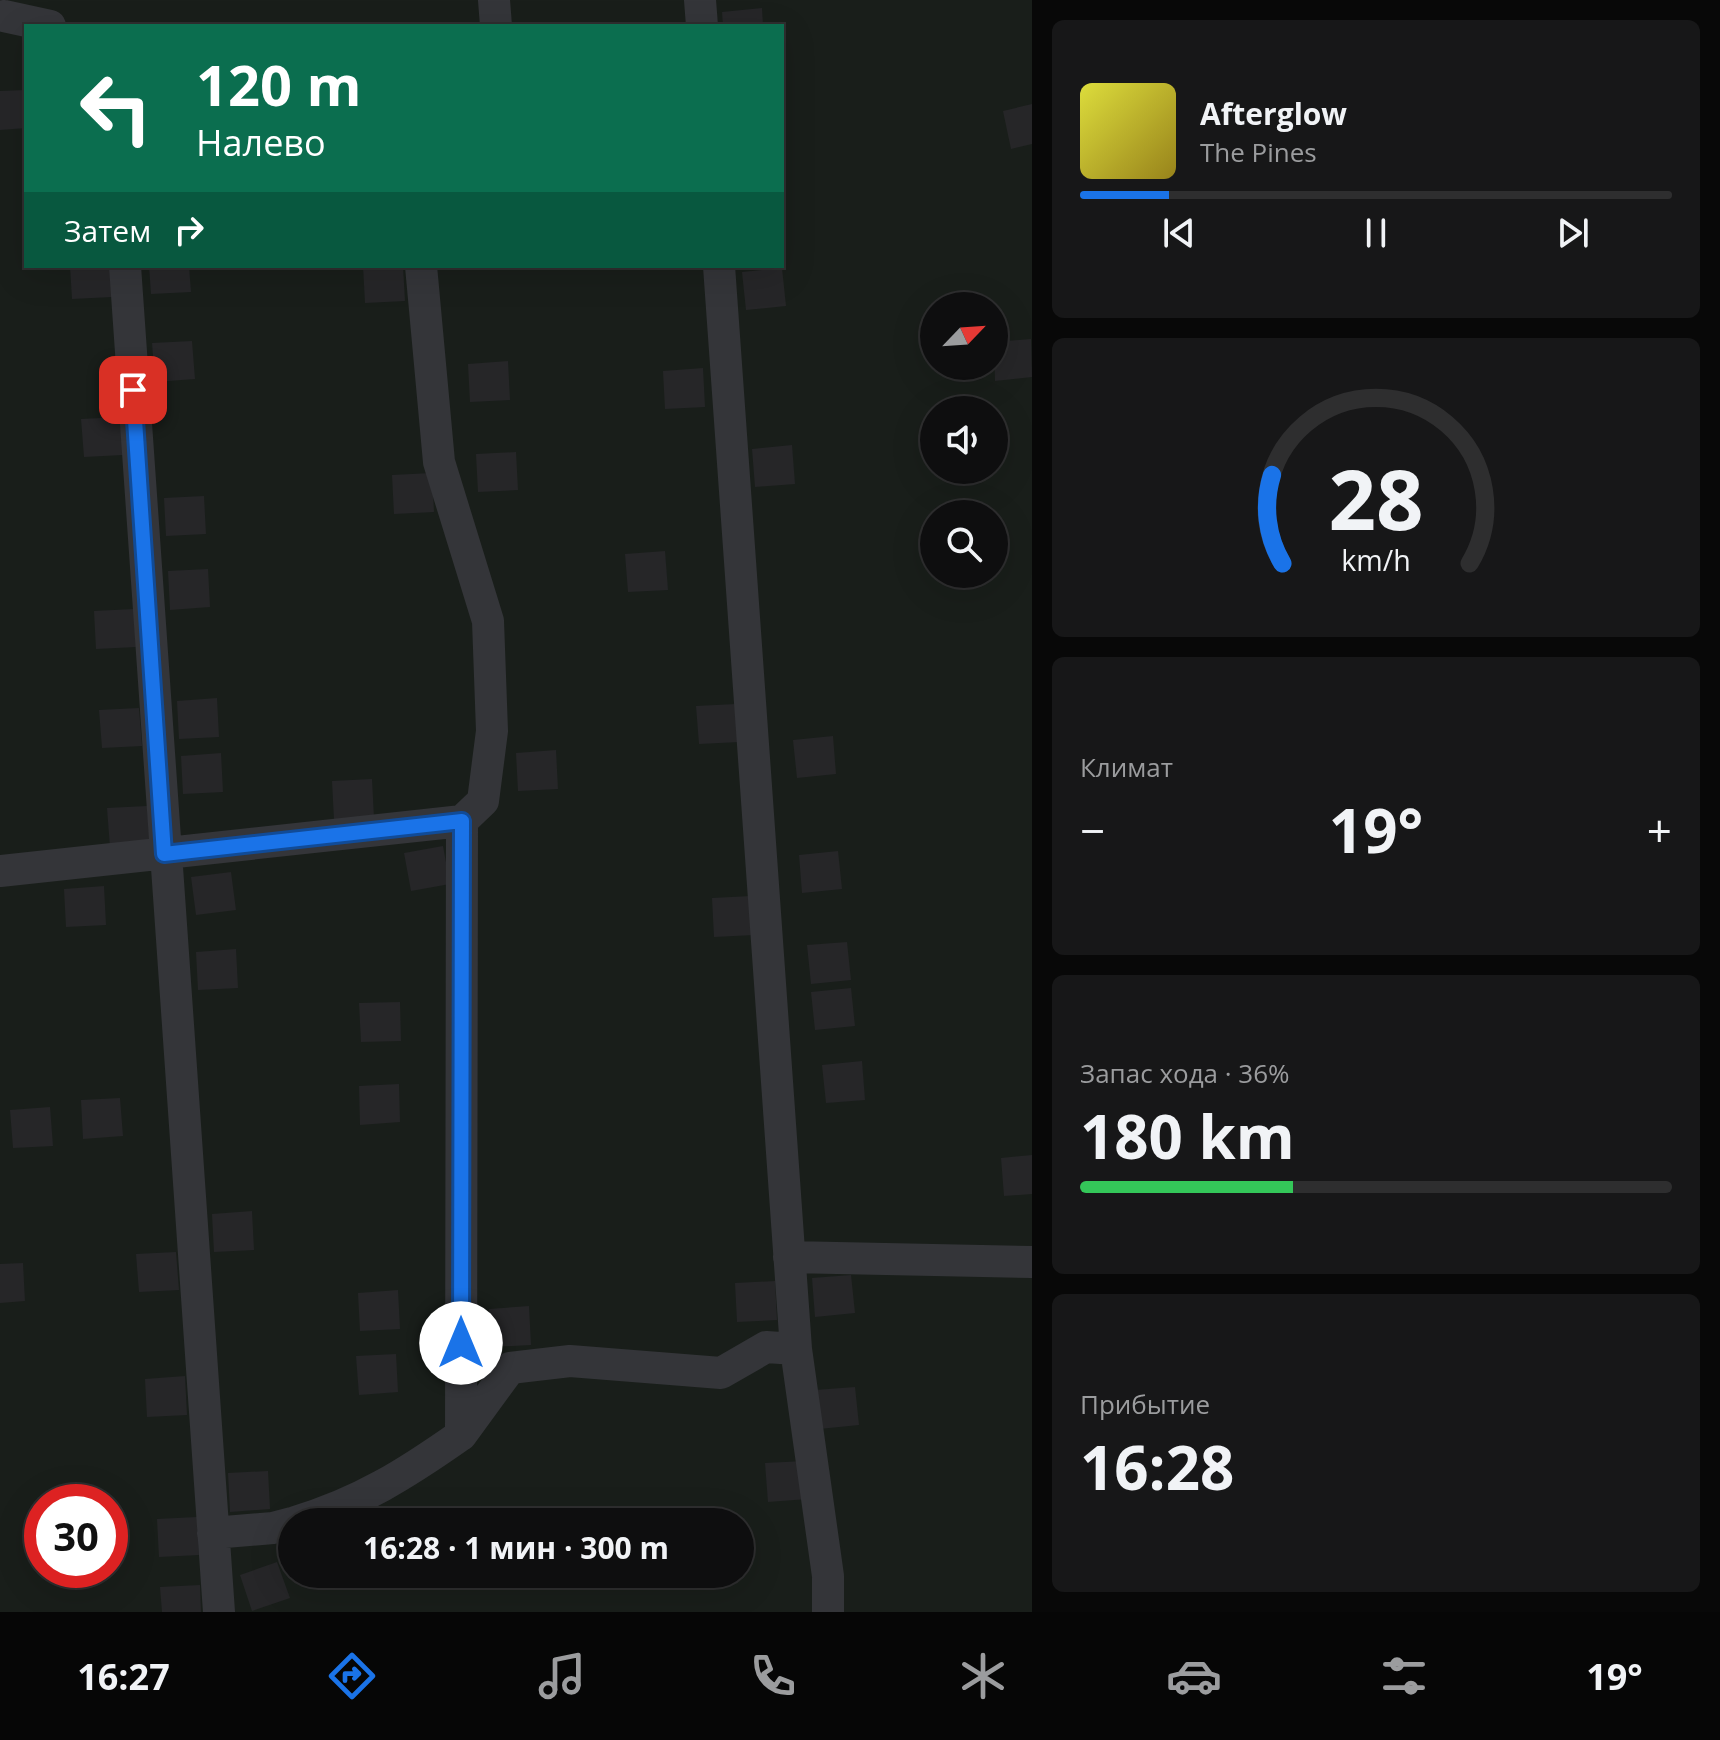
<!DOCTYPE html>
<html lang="ru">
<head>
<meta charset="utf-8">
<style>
  :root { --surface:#0e0e0f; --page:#171718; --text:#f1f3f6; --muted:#9b9c9e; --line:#2e2e2f; --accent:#1a73e8 }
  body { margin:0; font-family:"Open Sans",sans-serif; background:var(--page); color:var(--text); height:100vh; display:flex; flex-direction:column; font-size:30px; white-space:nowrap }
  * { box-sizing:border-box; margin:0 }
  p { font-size:26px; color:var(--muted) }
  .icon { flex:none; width:44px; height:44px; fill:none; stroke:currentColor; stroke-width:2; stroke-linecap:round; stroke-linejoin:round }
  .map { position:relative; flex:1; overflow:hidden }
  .side { display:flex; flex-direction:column; gap:20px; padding:20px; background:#080808; width:688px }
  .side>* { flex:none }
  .guide { position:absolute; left:24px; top:24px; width:760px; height:244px; border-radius:0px; box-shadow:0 8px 32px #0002,0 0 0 2px var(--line); background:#0b6e4f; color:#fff; overflow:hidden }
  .needle { width:52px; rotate:65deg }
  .tools { position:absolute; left:920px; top:292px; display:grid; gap:16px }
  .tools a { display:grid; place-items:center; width:88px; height:88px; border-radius:50%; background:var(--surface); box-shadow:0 8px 32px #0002,0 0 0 2px var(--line); font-size:40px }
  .speed { position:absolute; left:24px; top:1484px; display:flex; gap:16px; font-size:40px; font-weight:700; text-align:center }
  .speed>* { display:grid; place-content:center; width:104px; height:104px; border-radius:50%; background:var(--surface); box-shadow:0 8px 32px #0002,0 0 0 2px var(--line); line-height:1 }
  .speed .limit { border:12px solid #d22; background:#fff; color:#111 }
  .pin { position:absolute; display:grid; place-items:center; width:68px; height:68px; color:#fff; margin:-34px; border-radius:16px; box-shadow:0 4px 12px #0006 }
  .me { position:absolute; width:88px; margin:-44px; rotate:0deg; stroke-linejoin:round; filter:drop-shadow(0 0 6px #0008) }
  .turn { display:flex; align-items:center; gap:28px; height:168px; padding:0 40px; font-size:36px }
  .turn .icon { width:104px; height:104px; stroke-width:2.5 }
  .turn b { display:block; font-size:56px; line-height:68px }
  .then { display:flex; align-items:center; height:76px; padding:0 40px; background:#0003; gap:16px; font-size:30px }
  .big { font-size:60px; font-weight:700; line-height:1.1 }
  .side .tile { flex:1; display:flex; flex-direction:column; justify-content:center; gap:12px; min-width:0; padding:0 28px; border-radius:12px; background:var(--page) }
  .side .dial { align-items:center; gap:0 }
  .dial svg { height:208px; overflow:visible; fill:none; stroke:var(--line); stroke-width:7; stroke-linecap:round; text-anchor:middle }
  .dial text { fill:var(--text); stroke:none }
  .song { display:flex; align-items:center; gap:24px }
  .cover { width:96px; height:96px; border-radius:12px; background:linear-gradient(135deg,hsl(60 70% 55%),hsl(50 70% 35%)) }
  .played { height:8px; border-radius:4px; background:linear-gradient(90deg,var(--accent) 15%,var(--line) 15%) }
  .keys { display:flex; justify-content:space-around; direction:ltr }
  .heat { display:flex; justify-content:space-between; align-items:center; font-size:44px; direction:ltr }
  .charge { height:12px; border-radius:6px; background:linear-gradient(90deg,#34c759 36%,var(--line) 0) }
  .trip { position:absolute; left:278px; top:1508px; width:476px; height:80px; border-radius:40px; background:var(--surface); box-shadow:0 8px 32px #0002,0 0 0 2px var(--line); font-weight:700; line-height:80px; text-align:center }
  .menu { display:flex; height:128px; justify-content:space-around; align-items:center; background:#060606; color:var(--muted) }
  .menu .icon { width:56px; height:56px }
  .menu .active { color:var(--accent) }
  .menu b { font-size:36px; color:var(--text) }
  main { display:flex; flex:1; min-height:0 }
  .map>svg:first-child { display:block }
</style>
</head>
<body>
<main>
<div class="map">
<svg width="1032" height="1612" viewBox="0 0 1032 1612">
  <rect width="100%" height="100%" fill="#131314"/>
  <!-- green -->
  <path fill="#191e1a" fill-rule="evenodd" d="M0,0H1032V1612H0ZM26,26H782V266H26ZM934,306H994V366H934ZM934,410H994V470H934ZM934,514H994V574H934ZM42,1502H110V1570H42ZM292,1522H740V1574H292Z"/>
  <!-- building -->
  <path fill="#262628" d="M762,8L763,26H723L722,12Z
    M26,90V128L0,130V91Z
    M1032,104V144L1011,149L1003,111Z
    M70,266H110L112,297L72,299Z
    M149,266H189L191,292L151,294Z
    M363,266H403L405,301L365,303Z
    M782,268L786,306L746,310L742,272Z
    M1031,339L1032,377L995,381L994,342Z
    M192,341L195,379L155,382L152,343Z
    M508,361L510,400L470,402L468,364Z
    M703,368L705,407L665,409L663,371Z
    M121,417L123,455L84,457L81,419Z
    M792,445L795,484L755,487L752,449Z
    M516,452L518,490L478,492L476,454Z
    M432,473L434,512L394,514L392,475Z
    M204,496L206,534L166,536L164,498Z
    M665,551L668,590L628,592L625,554Z
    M208,569L210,607L170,610L168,571Z
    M134,609L136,647L96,649L94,611Z
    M217,698L219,737L179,739L177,701Z
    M736,704L739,742L699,744L696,706Z
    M139,708L142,746L102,748L99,710Z
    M833,736L836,774L797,778L793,740Z
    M556,750L558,789L518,791L516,753Z
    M221,753L223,792L183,794L181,756Z
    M372,779L374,818L334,820L332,781Z
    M147,806L150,844L110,847L107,808Z
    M443,846L450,884L411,891L404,853Z
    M838,851L842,889L802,893L799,855Z
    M231,872L236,910L196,915L191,877Z
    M104,886L106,925L66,927L64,889Z
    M751,896L754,935L714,937L712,898Z
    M847,942L851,980L811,984L807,945Z
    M236,949L238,988L198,990L196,952Z
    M851,988L855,1026L815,1030L811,992Z
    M400,1002L401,1041L361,1042L359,1003Z
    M862,1061L865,1100L826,1103L822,1065Z
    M399,1084L400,1122L360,1125L359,1086Z
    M120,1098L123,1136L83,1139L81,1100Z
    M50,1107L53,1146L13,1148L10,1110Z
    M1032,1155V1194L1004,1196L1001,1158Z
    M252,1211L254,1250L214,1252L212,1214Z
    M176,1252L179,1290L139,1292L136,1254Z
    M23,1263L25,1301L0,1303V1264Z
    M851,1275L855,1313L815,1317L812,1278Z
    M775,1281L777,1320L737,1322L735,1283Z
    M398,1290L400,1329L360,1331L358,1293Z
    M529,1306L531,1345L491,1347L489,1309Z
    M396,1354L398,1392L359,1395L356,1356Z
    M185,1376L187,1415L147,1417L145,1379Z
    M855,1387L859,1425L819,1429L815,1390Z
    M805,1461L808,1499L768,1502L765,1463Z
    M268,1471L270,1509L230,1512L228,1473Z
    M197,1517L199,1555L159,1557L157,1519Z
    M277,1562L290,1598L252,1611L240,1575Z
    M200,1585L201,1612H162L160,1587Z"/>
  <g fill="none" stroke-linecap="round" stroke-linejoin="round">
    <!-- minor -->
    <path stroke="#343539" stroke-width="32" d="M494,0L496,26
      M700,0L702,26
      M4,16L50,26
      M125,266L219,1612
      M719,266L796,1349L828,1576V1612
      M0,871L462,821
      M789,1257L1032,1262
      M461,1435L510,1368L570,1361L721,1373L766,1347L796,1349
      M295,1522C360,1503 407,1473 461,1435L462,821L483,801L492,731L488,621L439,462L421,266
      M213,1533L273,1528L292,1523"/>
  </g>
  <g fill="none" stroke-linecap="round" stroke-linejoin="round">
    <defs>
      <path id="route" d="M133,390L164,854L462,821L461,1343"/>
    </defs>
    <!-- route casing -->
    <use href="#route" stroke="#114b97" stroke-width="20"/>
    <!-- route -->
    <use href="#route" stroke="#1a73e8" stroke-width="14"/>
  </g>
</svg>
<div class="tools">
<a><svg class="needle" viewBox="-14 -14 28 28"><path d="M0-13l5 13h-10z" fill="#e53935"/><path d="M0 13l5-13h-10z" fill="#9b9c9e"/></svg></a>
<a><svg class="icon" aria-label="sound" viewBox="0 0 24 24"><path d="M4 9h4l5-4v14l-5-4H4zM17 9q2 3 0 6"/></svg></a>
<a><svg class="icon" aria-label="search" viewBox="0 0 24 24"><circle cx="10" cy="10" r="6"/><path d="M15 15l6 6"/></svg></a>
</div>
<div class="speed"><div class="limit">30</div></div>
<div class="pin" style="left:133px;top:390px;background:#d93025"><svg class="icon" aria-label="arrive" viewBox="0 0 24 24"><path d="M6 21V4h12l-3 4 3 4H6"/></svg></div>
<svg class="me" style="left:461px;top:1343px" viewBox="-20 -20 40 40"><circle r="19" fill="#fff"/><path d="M0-13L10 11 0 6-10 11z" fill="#1a73e8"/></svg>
<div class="trip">16:28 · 1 мин · 300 m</div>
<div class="guide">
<div class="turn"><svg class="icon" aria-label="left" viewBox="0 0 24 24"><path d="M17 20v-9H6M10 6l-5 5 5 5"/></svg><div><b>120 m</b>Налево</div></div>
<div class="then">Затем<svg class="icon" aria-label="right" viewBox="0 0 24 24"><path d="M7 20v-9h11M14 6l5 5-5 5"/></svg></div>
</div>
</div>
<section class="side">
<div class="tile">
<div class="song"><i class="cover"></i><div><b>Afterglow</b><p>The Pines</p></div></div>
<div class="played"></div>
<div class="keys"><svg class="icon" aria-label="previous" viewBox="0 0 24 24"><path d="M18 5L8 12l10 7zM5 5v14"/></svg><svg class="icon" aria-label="pause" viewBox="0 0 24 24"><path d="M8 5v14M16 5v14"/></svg><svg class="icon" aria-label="next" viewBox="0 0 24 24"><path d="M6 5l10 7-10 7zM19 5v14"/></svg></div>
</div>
<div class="tile dial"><svg viewBox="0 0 100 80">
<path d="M14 69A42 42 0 1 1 86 69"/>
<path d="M14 69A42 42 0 0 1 10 35" stroke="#1a73e8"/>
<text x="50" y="56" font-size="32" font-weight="700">28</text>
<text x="50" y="72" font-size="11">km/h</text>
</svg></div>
<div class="tile"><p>Климат</p>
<div class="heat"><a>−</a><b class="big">19°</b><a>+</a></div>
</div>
<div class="tile"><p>Запас хода · 36%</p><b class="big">180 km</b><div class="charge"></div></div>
<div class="tile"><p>Прибытие</p><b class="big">16:28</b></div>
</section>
</main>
<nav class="menu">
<b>16:27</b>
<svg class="icon active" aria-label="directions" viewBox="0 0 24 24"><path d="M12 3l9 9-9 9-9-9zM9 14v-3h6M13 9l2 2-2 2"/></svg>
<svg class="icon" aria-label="music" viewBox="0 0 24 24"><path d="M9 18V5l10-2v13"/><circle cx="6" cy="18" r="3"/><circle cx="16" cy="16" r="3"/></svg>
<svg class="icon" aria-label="phone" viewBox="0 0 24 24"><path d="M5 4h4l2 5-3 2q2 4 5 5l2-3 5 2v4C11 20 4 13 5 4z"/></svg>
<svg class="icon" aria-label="climate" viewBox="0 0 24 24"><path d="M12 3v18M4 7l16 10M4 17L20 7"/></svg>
<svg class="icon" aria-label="car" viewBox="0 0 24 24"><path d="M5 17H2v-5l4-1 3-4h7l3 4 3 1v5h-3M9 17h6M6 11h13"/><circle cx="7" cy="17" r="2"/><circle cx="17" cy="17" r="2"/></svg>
<svg class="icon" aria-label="filters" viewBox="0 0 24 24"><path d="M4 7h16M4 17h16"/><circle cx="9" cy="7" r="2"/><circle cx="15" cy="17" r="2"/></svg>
<b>19°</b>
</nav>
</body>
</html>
